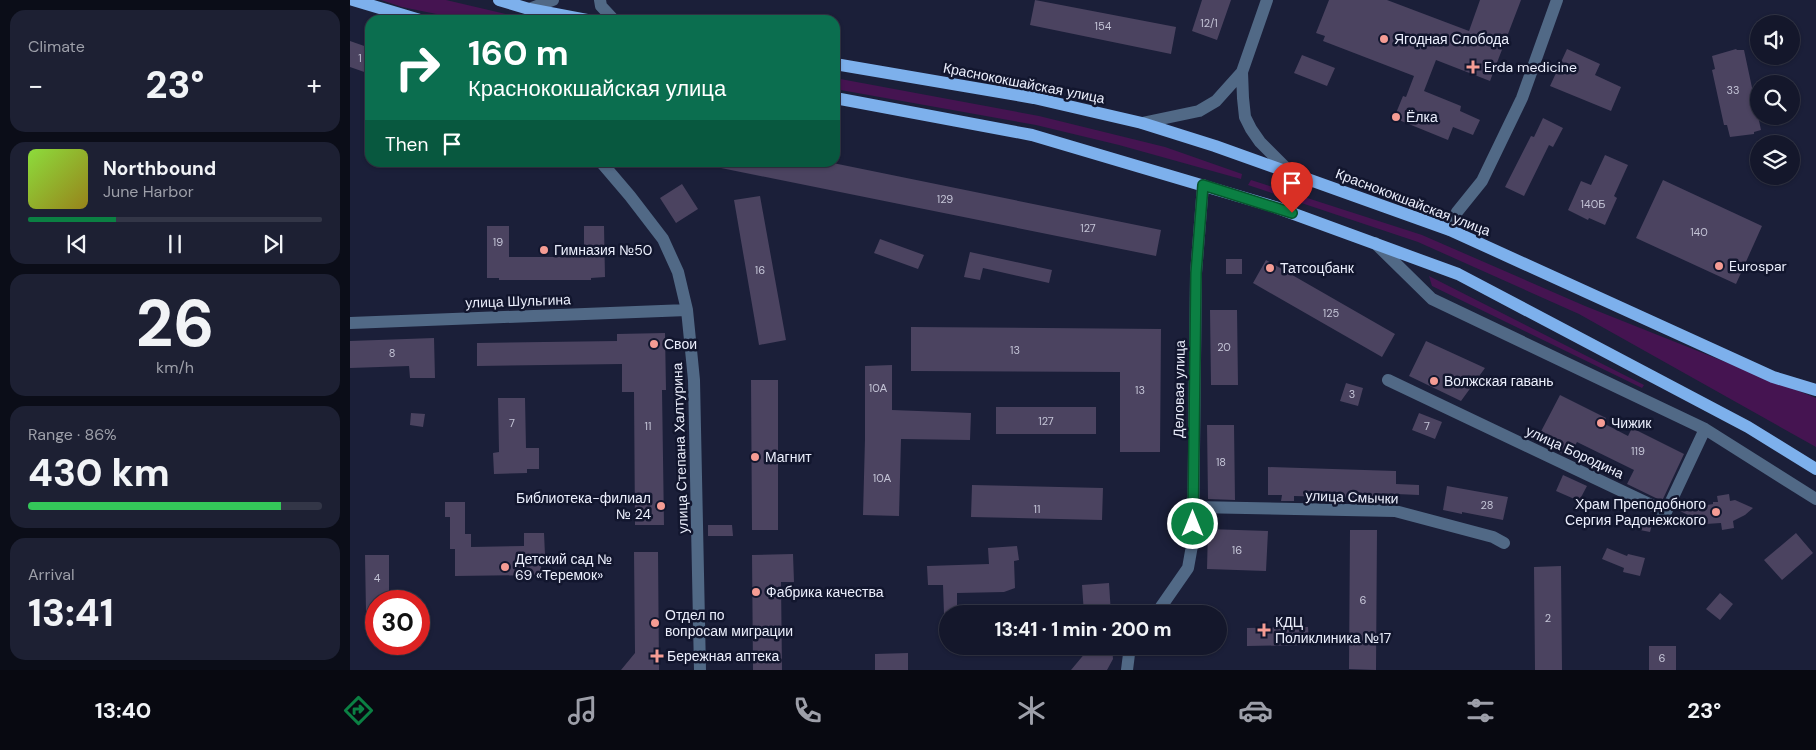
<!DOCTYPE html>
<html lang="en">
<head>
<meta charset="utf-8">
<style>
  :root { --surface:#14172b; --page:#1d2033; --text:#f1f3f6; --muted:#9d9fa9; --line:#333647; --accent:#0b8043 }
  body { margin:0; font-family:"DM Sans",sans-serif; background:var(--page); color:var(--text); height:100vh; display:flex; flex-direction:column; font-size:19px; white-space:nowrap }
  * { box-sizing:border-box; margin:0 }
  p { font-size:16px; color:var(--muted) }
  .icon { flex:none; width:28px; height:28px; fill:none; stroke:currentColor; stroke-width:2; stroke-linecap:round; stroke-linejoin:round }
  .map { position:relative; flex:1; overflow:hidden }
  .details { display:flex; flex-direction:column; gap:10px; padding:10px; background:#0b0d18; width:350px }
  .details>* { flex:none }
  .guide { position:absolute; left:15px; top:15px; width:475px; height:152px; border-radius:15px; box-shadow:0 1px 4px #0004,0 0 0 1px var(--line); background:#0b6e4f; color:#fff; overflow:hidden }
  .controls { position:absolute; left:1400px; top:15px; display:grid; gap:10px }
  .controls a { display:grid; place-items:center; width:50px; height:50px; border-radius:50%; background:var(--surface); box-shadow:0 1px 4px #0004,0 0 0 1px var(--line); font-size:25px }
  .speed { position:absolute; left:15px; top:590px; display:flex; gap:10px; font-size:25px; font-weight:700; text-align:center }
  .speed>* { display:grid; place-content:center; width:65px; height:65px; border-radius:50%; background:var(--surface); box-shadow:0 1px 4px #0004,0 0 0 1px var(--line); line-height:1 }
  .speed .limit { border:8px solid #d22; background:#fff; color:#111 }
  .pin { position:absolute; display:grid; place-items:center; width:42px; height:42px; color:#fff; margin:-51px -21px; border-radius:50% 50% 50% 0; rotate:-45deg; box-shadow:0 0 5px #0007 }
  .pin .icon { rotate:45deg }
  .me { position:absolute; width:55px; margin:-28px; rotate:0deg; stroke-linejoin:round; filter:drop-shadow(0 0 4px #0008) }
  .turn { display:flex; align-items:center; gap:18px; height:105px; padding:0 20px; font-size:22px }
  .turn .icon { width:65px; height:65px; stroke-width:2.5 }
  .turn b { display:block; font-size:35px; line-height:42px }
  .then { display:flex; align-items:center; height:48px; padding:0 20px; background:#0003; gap:10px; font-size:19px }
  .big { font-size:38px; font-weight:800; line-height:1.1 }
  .details .card { flex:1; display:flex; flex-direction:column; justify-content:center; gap:8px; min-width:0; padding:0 18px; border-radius:15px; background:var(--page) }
  .details .dial { align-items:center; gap:0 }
  .dial b { font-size:65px; line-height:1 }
  .song { display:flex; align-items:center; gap:15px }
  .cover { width:60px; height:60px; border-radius:8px; background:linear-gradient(135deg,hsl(90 70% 55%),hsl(50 70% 35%)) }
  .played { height:5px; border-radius:2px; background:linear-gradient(90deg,var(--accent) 30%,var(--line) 30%) }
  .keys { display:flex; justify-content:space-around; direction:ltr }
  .heat { display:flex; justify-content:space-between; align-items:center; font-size:28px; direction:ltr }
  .charge { height:8px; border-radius:4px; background:linear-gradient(90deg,#34c759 86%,var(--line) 0) }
  .trip { position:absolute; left:589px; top:605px; width:288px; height:50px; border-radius:25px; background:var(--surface); box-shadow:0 1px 4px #0004,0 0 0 1px var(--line); font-weight:800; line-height:50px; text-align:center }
  .menu { display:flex; height:80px; justify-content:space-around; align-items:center; background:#080911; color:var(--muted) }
  .menu .icon { width:35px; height:35px }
  .menu .on { color:var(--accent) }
  .menu b { font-size:22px; color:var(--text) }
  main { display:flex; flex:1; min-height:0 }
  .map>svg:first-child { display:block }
</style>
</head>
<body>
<main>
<section class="details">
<div class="card"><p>Climate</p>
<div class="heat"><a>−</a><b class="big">23°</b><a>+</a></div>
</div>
<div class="card">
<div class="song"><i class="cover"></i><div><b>Northbound</b><p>June Harbor</p></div></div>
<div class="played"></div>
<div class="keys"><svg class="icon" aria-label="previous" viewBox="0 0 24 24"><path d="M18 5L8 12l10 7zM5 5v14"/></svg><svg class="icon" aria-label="pause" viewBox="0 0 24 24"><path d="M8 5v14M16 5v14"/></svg><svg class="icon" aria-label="next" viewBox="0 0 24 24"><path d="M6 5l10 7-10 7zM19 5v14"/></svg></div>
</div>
<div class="card dial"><b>26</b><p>km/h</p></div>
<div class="card"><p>Range · 86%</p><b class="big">430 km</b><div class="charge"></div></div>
<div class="card"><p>Arrival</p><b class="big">13:41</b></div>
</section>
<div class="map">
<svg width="1466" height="670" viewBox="0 0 1466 670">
  <rect width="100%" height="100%" fill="#1b1f39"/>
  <!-- green -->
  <path fill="#451451" d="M31,0H96L181,20H116L52,7Z
    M485,78L689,116L815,147L892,174L891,179L769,145L686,125L485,89Z
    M901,180L1072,235L1235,306L1466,398V447L1229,314L1068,242L898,185Z
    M1079,276L1294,385L1292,388L1082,286Z"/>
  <!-- building -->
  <path fill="#4b4360" d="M685,0L826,27L821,54L680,25Z
    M852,0H881L867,40L842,31Z
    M979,0H1037L1119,31L1130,0H1171L1140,81L1086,60L1074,91L1111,106L1110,111L1130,120L1123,135L1103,127L1098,140L1044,118L1053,96L1056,97L1064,76L973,41L975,36L966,33Z
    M0,41L20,48V74L0,67Z
    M1217,49L1250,64L1245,75L1271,87L1261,111L1200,86Z
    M1386,49L1387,50H1394L1411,130L1404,132V134L1380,137L1377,125H1374L1362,70L1365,69L1362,56Z
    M952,55L985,68L977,86L944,73Z
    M1193,118L1213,128L1203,147L1199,145L1174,196L1155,187L1181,136L1184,137Z
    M1255,155L1278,165L1264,196L1267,198L1255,225L1239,218L1238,220L1218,210L1231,181L1241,185Z
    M372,162H478L811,230L806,256L371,168Z
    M1313,180L1412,226L1386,284L1286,238Z
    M332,184L348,209L326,223L310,198Z
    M410,196L436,340L409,345L384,200Z
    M137,226H159V257H234V226H254L255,277L241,278V280H149V278H137Z
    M530,239L574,255L568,269L524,253Z
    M620,252L702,270L699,283L633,268L630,280L614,277Z
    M876,259H892V274H876Z
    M916,260L1045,334L1032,357L903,283Z
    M860,310H887L888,385H861Z
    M561,327L811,329L810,452H770V372L561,371Z
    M315,333L316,390H312L314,525H285L284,392H272V364L127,366V343L267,341V334Z
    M84,338L85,378H60L59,366L0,368V341Z
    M1076,341L1135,368L1111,401L1059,376Z
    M542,365V410L621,413L620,440L551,439L549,516L513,515L515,439V366Z
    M401,380H428V530H402Z
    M996,383L1013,388L1008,406L990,401Z
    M1210,395L1256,418L1253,423L1278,436L1282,428L1334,454L1312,501L1277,484L1284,470L1227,442L1219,457L1186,441Z
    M148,398H175L176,448H189V469H177V473L144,474L143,453L149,452Z
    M646,407H746V434H646Z
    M61,413L75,414L73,427L60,425Z
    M1069,413L1092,422L1085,439L1062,430Z
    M857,425H884L885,500L858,499Z
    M918,467L1046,471V484L1069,485V495L1046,494L1045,498H1031V503L1019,502V498L944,496V501H931L932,495H918Z
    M1213,475L1237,486L1229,501L1206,491Z
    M622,485L753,488L752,520L621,517Z
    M1097,486L1158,497L1153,520L1112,512V514L1093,510Z
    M1379,494L1380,501L1385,500L1403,508L1395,515L1383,521L1384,528L1372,530L1371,523L1356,524L1328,510L1363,504V502H1368L1367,496Z
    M95,502H115V534H121V547L174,546V533H194L195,555H191V575L105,576V549H100V517H95Z
    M1292,519L1303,521L1300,532L1290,530Z
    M358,525H382L383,536H358Z
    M858,529L918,531L916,571L857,569Z
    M1000,530H1027L1026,670L999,669Z
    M1446,533L1463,553L1432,580L1414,560Z
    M667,546L669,560L664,561L665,588L654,592L607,593V614H594L593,585H578L577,566L639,564L638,548Z
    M1257,548L1277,556L1278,554L1295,558L1290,576L1273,572L1274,568L1252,559Z
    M284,552H308L309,670H271L285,653Z
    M443,554L444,582H431L432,670H403L402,555Z
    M15,555H39V601H26V612H16Z
    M1211,566L1212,670H1185L1184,567Z
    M759,583L761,614H734L732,585Z
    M1370,593L1383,604L1370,620L1356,609Z
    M958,627L959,645L897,646V628Z
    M735,646H762L763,659L757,670H721L736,652Z
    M1299,646H1326V670H1299Z
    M558,653V670H525V654Z"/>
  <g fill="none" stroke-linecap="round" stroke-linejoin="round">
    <!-- minor -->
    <path stroke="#516986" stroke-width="12" d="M250,0L251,6L264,20
      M917,0L892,72L893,98L895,117L901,129L910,142L940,172
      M179,9L203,0
      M792,123L849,111L866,101L892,72
      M251,162L280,196L313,239L328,272L337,310L344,380L350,670
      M1100,230L1107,212L1132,181L1172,98L1207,0
      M1025,243L1082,299L1355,429L1466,499
      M0,323L337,310
      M1038,380L1316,512L1355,429
      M844,507L1045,511L1143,537L1154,543
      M806,614L838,568L843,540L846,273L853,185
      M777,670L779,654L784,646"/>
    <!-- major -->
    <path stroke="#7db0ec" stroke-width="12" d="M3,0L70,20
      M149,0L179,9L237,20
      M485,64L684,98L792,123L865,146L1100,230L1423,377L1466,390
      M485,98L682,135L925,207L1108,274L1398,427L1466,469"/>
  </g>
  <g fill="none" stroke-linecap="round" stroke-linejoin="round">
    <defs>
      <path id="route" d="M843,524L846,273L853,185L942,213"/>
    </defs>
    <!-- route casing -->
    <use href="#route" stroke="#07532c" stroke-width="12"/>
    <!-- route -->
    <use href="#route" stroke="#0b8043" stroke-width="9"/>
  </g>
  <!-- markers -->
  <g fill="#f59c94" stroke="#12162e" stroke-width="2">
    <circle cx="1034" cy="39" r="5"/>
    <path d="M1120.5 59.5h5v5h5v5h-5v5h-5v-5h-5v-5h5z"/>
    <circle cx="1046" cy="117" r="5"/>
    <circle cx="194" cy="250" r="5"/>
    <circle cx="1369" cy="266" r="5"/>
    <circle cx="920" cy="268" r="5"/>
    <circle cx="304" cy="344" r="5"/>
    <circle cx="1084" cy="381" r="5"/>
    <circle cx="1251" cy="423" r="5"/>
    <circle cx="405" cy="457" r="5"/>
    <circle cx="311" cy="506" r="5"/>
    <circle cx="1366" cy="512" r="5"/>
    <circle cx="155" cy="567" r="5"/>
    <circle cx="406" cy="592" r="5"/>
    <circle cx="305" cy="623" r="5"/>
    <path d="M911.5 622.5h5v5h5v5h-5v5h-5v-5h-5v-5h5z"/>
    <path d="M304.5 648.5h5v5h5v5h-5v5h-5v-5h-5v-5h5z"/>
  </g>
  <g text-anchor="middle" stroke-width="5" stroke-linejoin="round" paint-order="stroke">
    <!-- number labels -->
    <g font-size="11" fill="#c4c4d6">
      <text x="859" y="27">12/1</text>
      <text x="753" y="30">154</text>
      <text x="10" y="62">1</text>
      <text x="1383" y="94">33</text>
      <text x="595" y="203">129</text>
      <text x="1243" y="208">140Б</text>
      <text x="738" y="232">127</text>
      <text x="1349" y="236">140</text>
      <text x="148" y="246">19</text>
      <text x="410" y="274">16</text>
      <text x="981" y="317">125</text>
      <text x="874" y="351">20</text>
      <text x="665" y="354">13</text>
      <text x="42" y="357">8</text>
      <text x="528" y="392">10А</text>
      <text x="790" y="394">13</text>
      <text x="1002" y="398">3</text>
      <text x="696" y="425">127</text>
      <text x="162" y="427">7</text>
      <text x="298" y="430">11</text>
      <text x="1077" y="430">7</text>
      <text x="1288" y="455">119</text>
      <text x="871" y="466">18</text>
      <text x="532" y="482">10А</text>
      <text x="1137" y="509">28</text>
      <text x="687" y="513">11</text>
      <text x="887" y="554">16</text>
      <text x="27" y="582">4</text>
      <text x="1013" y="604">6</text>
      <text x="1198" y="622">2</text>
      <text x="1312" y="662">6</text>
    </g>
    <!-- poi labels -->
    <g font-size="14" fill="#eceffd" stroke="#12162e" text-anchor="start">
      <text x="1044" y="44">Ягодная Слобода</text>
      <text x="1134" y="72">Erda medicine</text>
      <text x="1056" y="122">Ёлка</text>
      <text x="204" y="255">Гимназия №50</text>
      <text x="1379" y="271">Eurospar</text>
      <text x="930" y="273">Татсоцбанк</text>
      <text x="314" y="349">Свои</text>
      <text x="1094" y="386">Волжская гавань</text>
      <text x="1261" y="428">Чижик</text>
      <text x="415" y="462">Магнит</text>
      <text x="301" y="503" text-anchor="end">Библиотека-филиал<tspan x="301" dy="16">№ 24</tspan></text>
      <text x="1356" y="509" text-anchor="end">Храм Преподобного<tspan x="1356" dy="16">Сергия Радонежского</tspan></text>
      <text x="165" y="564">Детский сад №<tspan x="165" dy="16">69 «Теремок»</tspan></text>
      <text x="416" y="597">Фабрика качества</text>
      <text x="315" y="620">Отдел по<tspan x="315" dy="16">вопросам миграции</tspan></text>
      <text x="925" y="627">КДЦ<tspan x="925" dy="16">Поликлиника №17</tspan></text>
      <text x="317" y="661">Бережная аптека</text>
    </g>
    <!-- street labels -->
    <g font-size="14" fill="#eceffd" stroke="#12162e">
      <text transform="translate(674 83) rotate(11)" y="5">Краснококшайская улица</text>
      <text transform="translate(1063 202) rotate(21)" y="5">Краснококшайская улица</text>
      <text transform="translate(168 301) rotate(-2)" y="5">улица Шульгина</text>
      <text transform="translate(829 389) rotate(-89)" y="5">Деловая улица</text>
      <text transform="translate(330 448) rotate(-92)" y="5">улица Степана Халтурина</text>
      <text transform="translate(1225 452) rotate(25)" y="5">улица Бородина</text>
      <text transform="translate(1002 497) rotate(2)" y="5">улица Смычки</text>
    </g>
  </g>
</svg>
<div class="controls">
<a><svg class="icon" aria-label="sound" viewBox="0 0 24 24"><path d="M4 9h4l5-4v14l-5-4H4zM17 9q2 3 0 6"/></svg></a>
<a><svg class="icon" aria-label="search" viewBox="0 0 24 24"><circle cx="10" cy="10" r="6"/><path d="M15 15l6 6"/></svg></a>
<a><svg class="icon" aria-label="layers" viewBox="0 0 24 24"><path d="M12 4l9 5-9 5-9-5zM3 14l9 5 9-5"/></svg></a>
</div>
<div class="speed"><div class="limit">30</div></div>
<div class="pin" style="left:942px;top:213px;background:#d93025"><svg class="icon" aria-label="arrive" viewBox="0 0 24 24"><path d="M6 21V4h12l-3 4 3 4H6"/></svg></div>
<svg class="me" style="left:843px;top:524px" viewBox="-20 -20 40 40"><circle r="17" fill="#0b8043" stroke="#fff" stroke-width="3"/><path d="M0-11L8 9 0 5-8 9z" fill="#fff"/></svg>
<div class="trip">13:41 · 1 min · 200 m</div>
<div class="guide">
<div class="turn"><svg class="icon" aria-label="right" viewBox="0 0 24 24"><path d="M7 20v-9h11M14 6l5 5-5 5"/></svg><div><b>160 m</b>Краснококшайская улица</div></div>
<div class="then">Then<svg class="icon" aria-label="arrive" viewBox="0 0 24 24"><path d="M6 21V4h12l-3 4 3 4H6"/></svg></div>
</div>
</div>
</main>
<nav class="menu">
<b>13:40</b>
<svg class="icon on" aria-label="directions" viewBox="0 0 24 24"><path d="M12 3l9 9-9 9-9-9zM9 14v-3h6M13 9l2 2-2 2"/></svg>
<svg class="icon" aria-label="music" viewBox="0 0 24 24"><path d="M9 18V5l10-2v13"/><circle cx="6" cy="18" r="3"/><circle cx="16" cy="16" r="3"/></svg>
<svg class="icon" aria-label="phone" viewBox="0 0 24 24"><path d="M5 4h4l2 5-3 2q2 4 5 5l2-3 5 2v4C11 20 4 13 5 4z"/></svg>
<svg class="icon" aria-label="climate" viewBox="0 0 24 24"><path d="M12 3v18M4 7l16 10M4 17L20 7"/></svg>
<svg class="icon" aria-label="car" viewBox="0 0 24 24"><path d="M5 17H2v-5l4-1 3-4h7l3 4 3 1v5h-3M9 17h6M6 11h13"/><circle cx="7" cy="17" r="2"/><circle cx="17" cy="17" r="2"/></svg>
<svg class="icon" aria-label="filters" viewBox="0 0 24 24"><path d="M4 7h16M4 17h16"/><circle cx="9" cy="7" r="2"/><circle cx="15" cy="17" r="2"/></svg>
<b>23°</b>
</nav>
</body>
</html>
